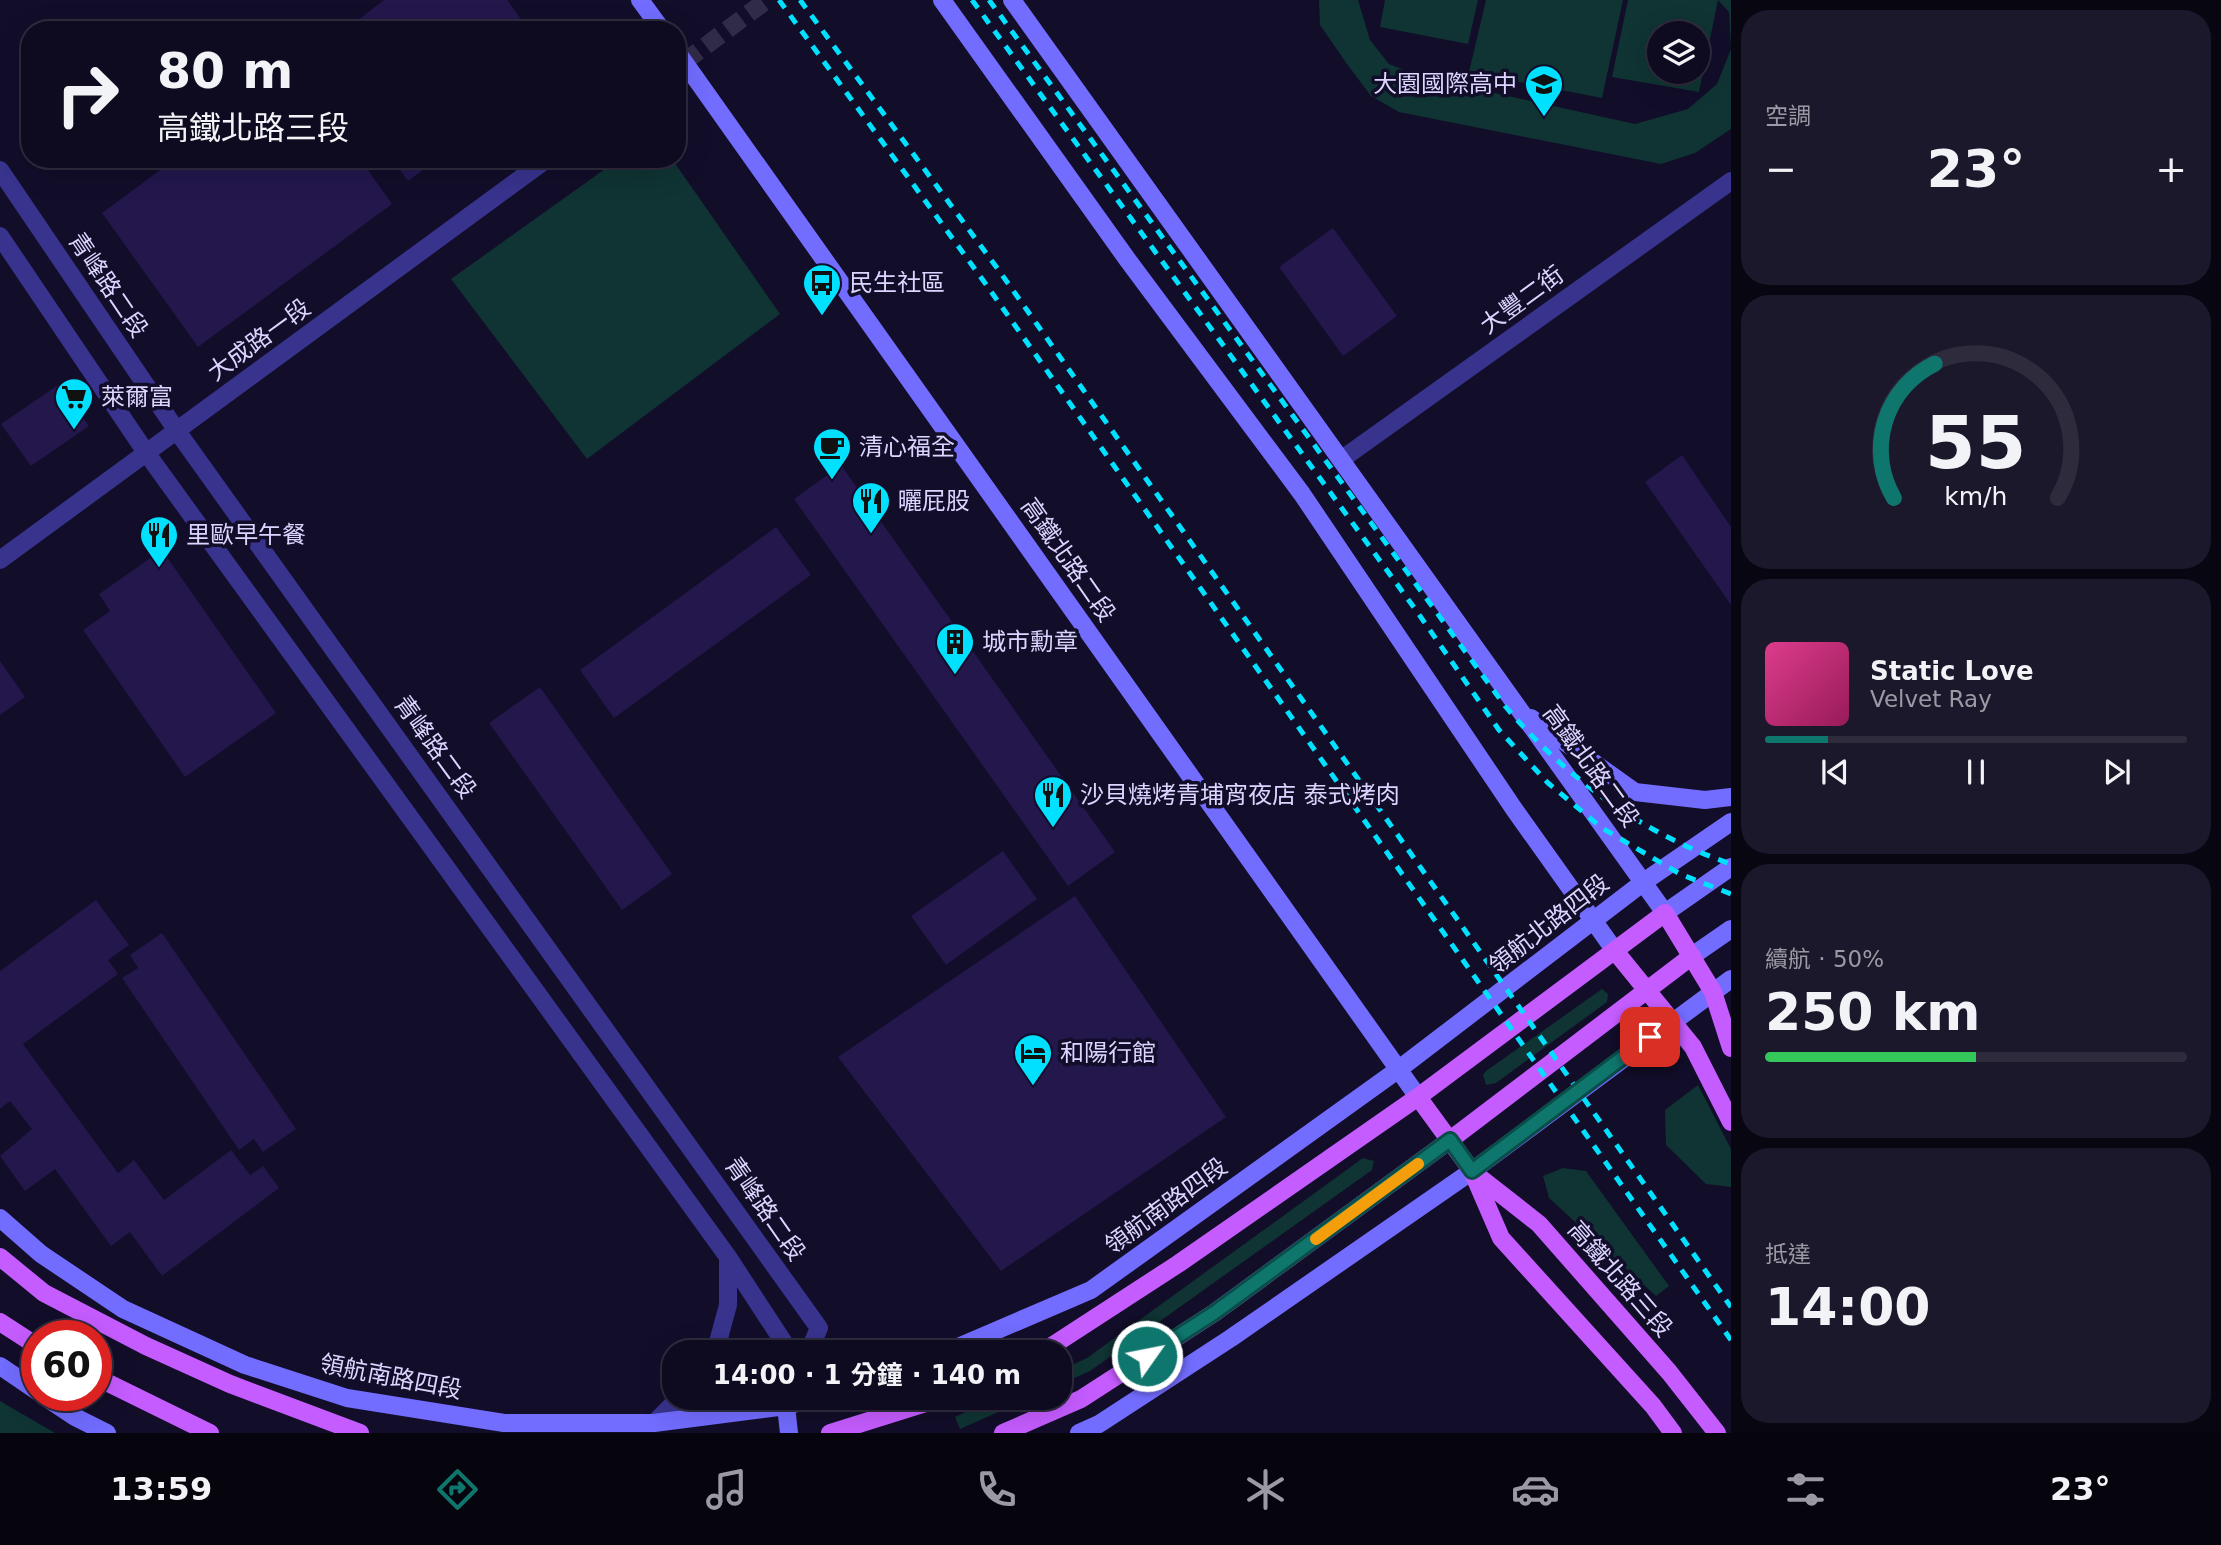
<!DOCTYPE html>
<html lang="zh-TW">
<head>
<meta charset="utf-8">
<style>
  :root { --surface:#0e0a1f; --page:#1c182c; --text:#f1f3f6; --muted:#9b9aa4; --line:#2e2b3d; --accent:#0f766e }
  body { margin:0; font-family:"DejaVu Sans","Noto Sans TC",sans-serif; background:var(--page); color:var(--text); height:100vh; display:flex; flex-direction:column; font-size:26px; white-space:nowrap }
  * { box-sizing:border-box; margin:0 }
  p { font-size:23px; color:var(--muted) }
  .icon { flex:none; width:38px; height:38px; fill:none; stroke:currentColor; stroke-width:2; stroke-linecap:round; stroke-linejoin:round }
  .map { position:relative; flex:1; overflow:hidden }
  .panel { display:flex; flex-direction:column; gap:10px; padding:10px; background:#080611; width:490px }
  .panel>* { flex:none }
  .top-card { position:absolute; left:21px; top:21px; width:665px; height:147px; border-radius:28px; box-shadow:0 7px 28px #0002,0 0 0 2px var(--line); background:#0e0a1f; color:var(--text); overflow:hidden }
  .buttons { position:absolute; left:1647px; top:21px; display:grid; gap:14px }
  .buttons a { display:grid; place-items:center; width:63px; height:63px; border-radius:50%; background:var(--surface); box-shadow:0 7px 28px #0002,0 0 0 2px var(--line); font-size:35px }
  .speed { position:absolute; left:21px; top:1320px; display:flex; gap:14px; font-size:35px; font-weight:700; text-align:center }
  .speed>* { display:grid; place-content:center; width:91px; height:91px; border-radius:50%; background:var(--surface); box-shadow:0 7px 28px #0002,0 0 0 2px var(--line); line-height:1 }
  .speed .limit { border:10px solid #d22; background:#fff; color:#111 }
  .pin { position:absolute; display:grid; place-items:center; width:60px; height:60px; color:#fff; margin:-30px; border-radius:14px; box-shadow:0 4px 10px #0006 }
  .me { position:absolute; width:77px; margin:-38px; rotate:57deg; stroke-linejoin:round; filter:drop-shadow(0 0 5px #0008) }
  .turn { display:flex; align-items:center; gap:24px; height:147px; padding:0 21px; font-size:32px }
  .turn .icon { width:91px; height:91px; stroke-width:2.5 }
  .turn b { display:block; font-size:49px; line-height:60px }
  .big { font-size:52px; font-weight:700; line-height:1.1 }
  .panel .widget { flex:1; display:flex; flex-direction:column; justify-content:center; gap:10px; min-width:0; padding:0 24px; border-radius:28px; background:var(--page) }
  .panel .dial { align-items:center; gap:0 }
  .dial svg { height:182px; overflow:visible; fill:none; stroke:var(--line); stroke-width:7; stroke-linecap:round; text-anchor:middle }
  .dial text { fill:var(--text); stroke:none }
  .song { display:flex; align-items:center; gap:21px }
  .cover { width:84px; height:84px; border-radius:10px; background:linear-gradient(135deg,hsl(330 70% 55%),hsl(330 70% 35%)) }
  .played { height:7px; border-radius:4px; background:linear-gradient(90deg,var(--accent) 15%,var(--line) 15%) }
  .keys { display:flex; justify-content:space-around; direction:ltr }
  .heat { display:flex; justify-content:space-between; align-items:center; font-size:38px; direction:ltr }
  .charge { height:10px; border-radius:5px; background:linear-gradient(90deg,#34c759 50%,var(--line) 0) }
  .trip { position:absolute; left:662px; top:1340px; width:410px; height:70px; border-radius:28px; background:var(--surface); box-shadow:0 7px 28px #0002,0 0 0 2px var(--line); font-weight:700; line-height:70px; text-align:center }
  .tabs { display:flex; height:112px; justify-content:space-around; align-items:center; background:#06040c; color:var(--muted) }
  .tabs .icon { width:49px; height:49px }
  .tabs .selected { color:var(--accent) }
  .tabs b { font-size:32px; color:var(--text) }
  main { display:flex; flex:1; min-height:0 }
  .map>svg:first-child { display:block }
</style>
</head>
<body>
<main>
<div class="map">
<svg width="1731" height="1433" viewBox="0 0 1731 1433">
  <rect width="100%" height="100%" fill="#120d29"/>
  <!-- green -->
  <path fill="#0f3433" fill-rule="evenodd" d="M1319,0H1358L1370,40L1389,64L1422,77L1635,124L1688,109L1717,84L1731,49L1729,12L1718,0L1699,92L1612,77L1628,0H1731V129L1695,153L1661,164L1399,112L1371,96L1347,64L1320,25ZM1659,33H1698V72H1659Z
    M1385,0H1478L1468,44L1380,27Z
    M1486,0H1623L1602,98L1469,72Z
    M619,159H672L780,314L587,459L451,279Z
    M1602,989L1608,994L1607,1002L1496,1083L1486,1085L1483,1075L1486,1071Z
    M1698,1085L1731,1149V1187L1706,1184L1666,1145L1665,1110Z
    M1363,1158L1374,1161L1372,1170L1090,1371L1059,1385V1371L1087,1358Z
    M1563,1168L1586,1171L1669,1286L1656,1296L1549,1198L1543,1176Z
    M996,1398H1030L960,1429L955,1417Z
    M0,1401L55,1433H0Z"/>
  <!-- building -->
  <path fill="#23174c" d="M384,0H507L529,30H345Z
    M175,159H360L392,204L198,347L102,213Z
    M392,159H438L408,181Z
    M1333,228L1397,316L1343,356L1279,267Z
    M58,385L89,426L31,466L1,424Z
    M1682,455L1731,527V605L1645,482Z
    M841,465L1115,852L1068,886L794,499Z
    M776,527L811,575L614,718L580,670Z
    M162,550L276,713L185,777L83,630L110,611L99,594Z
    M0,661L25,697L0,715Z
    M540,687L672,874L622,910L489,723Z
    M1003,851L1037,899L946,965L911,916Z
    M1075,896L1226,1117L1001,1271L838,1057Z
    M96,900L129,945L108,960L118,974L23,1044L118,1173L134,1160L164,1200L231,1150L250,1175L263,1166L279,1188L162,1276L130,1232L111,1246L55,1169L25,1191L0,1156L32,1129L10,1101L0,1109V971Z
    M162,933L296,1129L263,1152L254,1139L239,1150L122,978L138,968L130,955Z"/>
  <g fill="none" stroke-linecap="round" stroke-linejoin="round">
    <!-- street-tunnel -->
    <path stroke="#302b49" stroke-width="18" stroke-dasharray="18 9" stroke-linecap="butt" d="M684,62L767,0"/>
    <!-- street -->
    <path stroke="#38338d" stroke-width="18" d="M0,170L177,431L819,1328L808,1353
      M0,236L145,451L728,1257L788,1349L787,1353
      M1342,459L1731,181
      M0,560L547,159
      M715,1353L728,1305V1257
      M654,1423L679,1398"/>
    <!-- secondary -->
    <path stroke="#726cff" stroke-width="18" d="M640,0L662,30
      M942,0L1127,259L1302,494L1514,809L1615,951
      M1012,0L1665,913L1731,867
      M677,52L1418,1097
      M1531,718L1635,792L1705,800L1731,797
      M1692,956L1731,929
      M0,1218L41,1254L123,1309L245,1365L347,1398L504,1423H654L786,1406L816,1398
      M944,1353L1091,1290L1399,1069L1645,881L1731,822
      M0,1366L37,1391
      M42,1395L75,1417L107,1433
      M786,1406L789,1433
      M1079,1433L1099,1424L1231,1338L1472,1171L1731,979"/>
    <!-- primary -->
    <path stroke="#c55cff" stroke-width="18" d="M1615,951L1693,1047L1731,1122
      M1418,1097L1472,1171L1501,1238L1653,1406L1673,1433
      M1474,1173L1539,1224L1669,1372L1717,1433
      M0,1257L44,1293L146,1346L230,1384L360,1433
      M0,1322L37,1346
      M1041,1353L1178,1264L1418,1097L1665,913L1713,992L1731,1048
      M96,1377L210,1433
      M830,1433L942,1398
      M1003,1433L1081,1399L1214,1313L1450,1140L1692,956"/>
    <!-- rail -->
    <path stroke="#01e1ff" stroke-width="5" stroke-dasharray="10 9" stroke-linecap="butt" d="M779,0L985,283L1731,1340
      M800,0L1000,272L1731,1307
      M972,0L1418,613L1499,730L1548,783L1602,828L1680,874L1731,894
      M989,0L1505,706C1566,778 1641,833 1731,864"/>
  </g>
  <g fill="none" stroke-linecap="round" stroke-linejoin="round">
    <defs>
      <path id="route" d="M1147,1356L1214,1313L1450,1140L1472,1171L1650,1037"/>
    </defs>
    <!-- route casing -->
    <use href="#route" stroke="#0a4d48" stroke-width="18"/>
    <!-- route -->
    <use href="#route" stroke="#0f766e" stroke-width="12"/>
    <!-- slow -->
    <path stroke="#f59e0b" stroke-width="12" d="M1316,1239L1418,1164"/>
  </g>
  <!-- icons -->
  <defs>
    <symbol id="school-pin" viewBox="-11 -11 22 30"><path d="M0 17L-7.5 6A9.5 9.5 0 1 1 7.5 6Z" fill="#01e1ff" stroke="#120d29"/><path d="M0-5L7-2L0 1L-7-2ZM-4 1L0 2.5L4 1V4Q0 6-4 4Z" fill="#111"/></symbol>
    <symbol id="bus-pin" viewBox="-11 -11 22 30"><path d="M0 17L-7.5 6A9.5 9.5 0 1 1 7.5 6Z" fill="#01e1ff" stroke="#120d29"/><path d="M-5-6H5V4H4V6H2V4H-2V6H-4V4H-5ZM-3.5-4V0h7V-4ZM-3.5 1.2v1.5H-2V1.2ZM2 1.2v1.5H3.5V1.2Z" fill="#111"/></symbol>
    <symbol id="supermarket-pin" viewBox="-11 -11 22 30"><path d="M0 17L-7.5 6A9.5 9.5 0 1 1 7.5 6Z" fill="#01e1ff" stroke="#120d29"/><path d="M-6-5.5h2.5l.6 2H6L4.5 2H-2.5L-4.4-4H-6ZM-1.5 3.2a1.3 1.3 0 1 0 .1 0ZM3 3.2a1.3 1.3 0 1 0 .1 0Z" fill="#111"/></symbol>
    <symbol id="cafe-pin" viewBox="-11 -11 22 30"><path d="M0 17L-7.5 6A9.5 9.5 0 1 1 7.5 6Z" fill="#01e1ff" stroke="#120d29"/><path d="M-5.5-4.5H6V0H3Q3 3.5 0 3.5H-2.5Q-5.5 3.5-5.5 0ZM3-3.2v2h1.7v-2ZM-6 4.5H4V6H-6Z" fill="#111"/></symbol>
    <symbol id="restaurant-pin" viewBox="-11 -11 22 30"><path d="M0 17L-7.5 6A9.5 9.5 0 1 1 7.5 6Z" fill="#01e1ff" stroke="#120d29"/><path d="M-5-6h1v4h1v-4h1v4h1v-4h1v5L-1.5 .5V6h-2V.5L-5-1ZM5-6V6H3V1.5H1.5Q1.5-4 5-6Z" fill="#111"/></symbol>
    <symbol id="building-pin" viewBox="-11 -11 22 30"><path d="M0 17L-7.5 6A9.5 9.5 0 1 1 7.5 6Z" fill="#01e1ff" stroke="#120d29"/><path d="M-4-6H4V6H1V3H-1V6H-4ZM-2.5-4.3h1.7v1.8h-1.7ZM.8-4.3h1.7v1.8H.8ZM-2.5-1h1.7V.8h-1.7ZM.8-1h1.7V.8H.8Z" fill="#111"/></symbol>
    <symbol id="hotel-pin" viewBox="-11 -11 22 30"><path d="M0 17L-7.5 6A9.5 9.5 0 1 1 7.5 6Z" fill="#01e1ff" stroke="#120d29"/><path d="M-6-4.5h1.5V1H6V5H4.5V3h-9V5H-6ZM-4 0a1.8 1.8 0 1 1 3.6 0ZM.5 0V-2.5h3Q6-2.5 6 0Z" fill="#111"/></symbol>
  </defs>
  <g fill-rule="evenodd">
    <use href="#school-pin" x="1522" y="62" width="44" height="60"/>
    <use href="#bus-pin" x="800" y="261" width="44" height="60"/>
    <use href="#supermarket-pin" x="52" y="375" width="44" height="60"/>
    <use href="#cafe-pin" x="810" y="425" width="44" height="60"/>
    <use href="#restaurant-pin" x="849" y="479" width="44" height="60"/>
    <use href="#restaurant-pin" x="137" y="513" width="44" height="60"/>
    <use href="#building-pin" x="933" y="620" width="44" height="60"/>
    <use href="#restaurant-pin" x="1031" y="773" width="44" height="60"/>
    <use href="#hotel-pin" x="1011" y="1031" width="44" height="60"/>
  </g>
  <g text-anchor="middle" stroke-width="7" stroke-linejoin="round" paint-order="stroke">
    <!-- poi labels -->
    <g font-size="24" fill="#dbd5ff" stroke="#120d29" text-anchor="start">
      <text x="1517" y="92" text-anchor="end">大園國際高中</text>
      <text x="849" y="291">民生社區</text>
      <text x="101" y="405">萊爾富</text>
      <text x="859" y="455">清心福全</text>
      <text x="898" y="509">曬屁股</text>
      <text x="186" y="543">里歐早午餐</text>
      <text x="982" y="650">城市勳章</text>
      <text x="1080" y="803">沙貝燒烤青埔宵夜店 泰式烤肉</text>
      <text x="1060" y="1061">和陽行館</text>
    </g>
    <!-- street labels -->
    <g font-size="24" fill="#dbd5ff" stroke="#120d29">
      <text transform="translate(108 285) rotate(56)" y="8">青峰路二段</text>
      <text transform="translate(1522 300) rotate(-36)" y="8">大豐二街</text>
      <text transform="translate(259 340) rotate(-36)" y="8">大成路一段</text>
      <text transform="translate(1068 560) rotate(55)" y="8">高鐵北路二段</text>
      <text transform="translate(435 747) rotate(54)" y="8">青峰路二段</text>
      <text transform="translate(1591 766) rotate(54)" y="8">高鐵北路二段</text>
      <text transform="translate(1549 924) rotate(-38)" y="8">領航北路四段</text>
      <text transform="translate(1166 1206) rotate(-36)" y="8">領航南路四段</text>
      <text transform="translate(765 1209) rotate(55)" y="8">青峰路二段</text>
      <text transform="translate(1620 1279) rotate(49)" y="8">高鐵北路三段</text>
      <text transform="translate(391 1377) rotate(11)" y="8">領航南路四段</text>
    </g>
  </g>
</svg>
<div class="buttons">
<a><svg class="icon" aria-label="layers" viewBox="0 0 24 24"><path d="M12 4l9 5-9 5-9-5zM3 14l9 5 9-5"/></svg></a>
</div>
<div class="speed"><div class="limit">60</div></div>
<div class="pin" style="left:1650px;top:1037px;background:#d93025"><svg class="icon" aria-label="arrive" viewBox="0 0 24 24"><path d="M6 21V4h12l-3 4 3 4H6"/></svg></div>
<svg class="me" style="left:1147px;top:1356px" viewBox="-20 -20 40 40"><circle r="17" fill="#0f766e" stroke="#fff" stroke-width="3"/><path d="M0-11L8 9 0 5-8 9z" fill="#fff"/></svg>
<div class="trip">14:00 · 1 分鐘 · 140 m</div>
<div class="top-card">
<div class="turn"><svg class="icon" aria-label="right" viewBox="0 0 24 24"><path d="M7 20v-9h11M14 6l5 5-5 5"/></svg><div><b>80 m</b>高鐵北路三段</div></div>
</div>
</div>
<section class="panel">
<div class="widget"><p>空調</p>
<div class="heat"><a>−</a><b class="big">23°</b><a>+</a></div>
</div>
<div class="widget dial"><svg viewBox="0 0 100 80">
<path d="M14 69A42 42 0 1 1 86 69"/>
<path d="M14 69A42 42 0 0 1 32 10" stroke="#0f766e"/>
<text x="50" y="56" font-size="32" font-weight="700">55</text>
<text x="50" y="72" font-size="11">km/h</text>
</svg></div>
<div class="widget">
<div class="song"><i class="cover"></i><div><b>Static Love</b><p>Velvet Ray</p></div></div>
<div class="played"></div>
<div class="keys"><svg class="icon" aria-label="previous" viewBox="0 0 24 24"><path d="M18 5L8 12l10 7zM5 5v14"/></svg><svg class="icon" aria-label="pause" viewBox="0 0 24 24"><path d="M8 5v14M16 5v14"/></svg><svg class="icon" aria-label="next" viewBox="0 0 24 24"><path d="M6 5l10 7-10 7zM19 5v14"/></svg></div>
</div>
<div class="widget"><p>續航 · 50%</p><b class="big">250 km</b><div class="charge"></div></div>
<div class="widget"><p>抵達</p><b class="big">14:00</b></div>
</section>
</main>
<nav class="tabs">
<b>13:59</b>
<svg class="icon selected" aria-label="directions" viewBox="0 0 24 24"><path d="M12 3l9 9-9 9-9-9zM9 14v-3h6M13 9l2 2-2 2"/></svg>
<svg class="icon" aria-label="music" viewBox="0 0 24 24"><path d="M9 18V5l10-2v13"/><circle cx="6" cy="18" r="3"/><circle cx="16" cy="16" r="3"/></svg>
<svg class="icon" aria-label="phone" viewBox="0 0 24 24"><path d="M5 4h4l2 5-3 2q2 4 5 5l2-3 5 2v4C11 20 4 13 5 4z"/></svg>
<svg class="icon" aria-label="climate" viewBox="0 0 24 24"><path d="M12 3v18M4 7l16 10M4 17L20 7"/></svg>
<svg class="icon" aria-label="car" viewBox="0 0 24 24"><path d="M5 17H2v-5l4-1 3-4h7l3 4 3 1v5h-3M9 17h6M6 11h13"/><circle cx="7" cy="17" r="2"/><circle cx="17" cy="17" r="2"/></svg>
<svg class="icon" aria-label="filters" viewBox="0 0 24 24"><path d="M4 7h16M4 17h16"/><circle cx="9" cy="7" r="2"/><circle cx="15" cy="17" r="2"/></svg>
<b>23°</b>
</nav>
</body>
</html>
